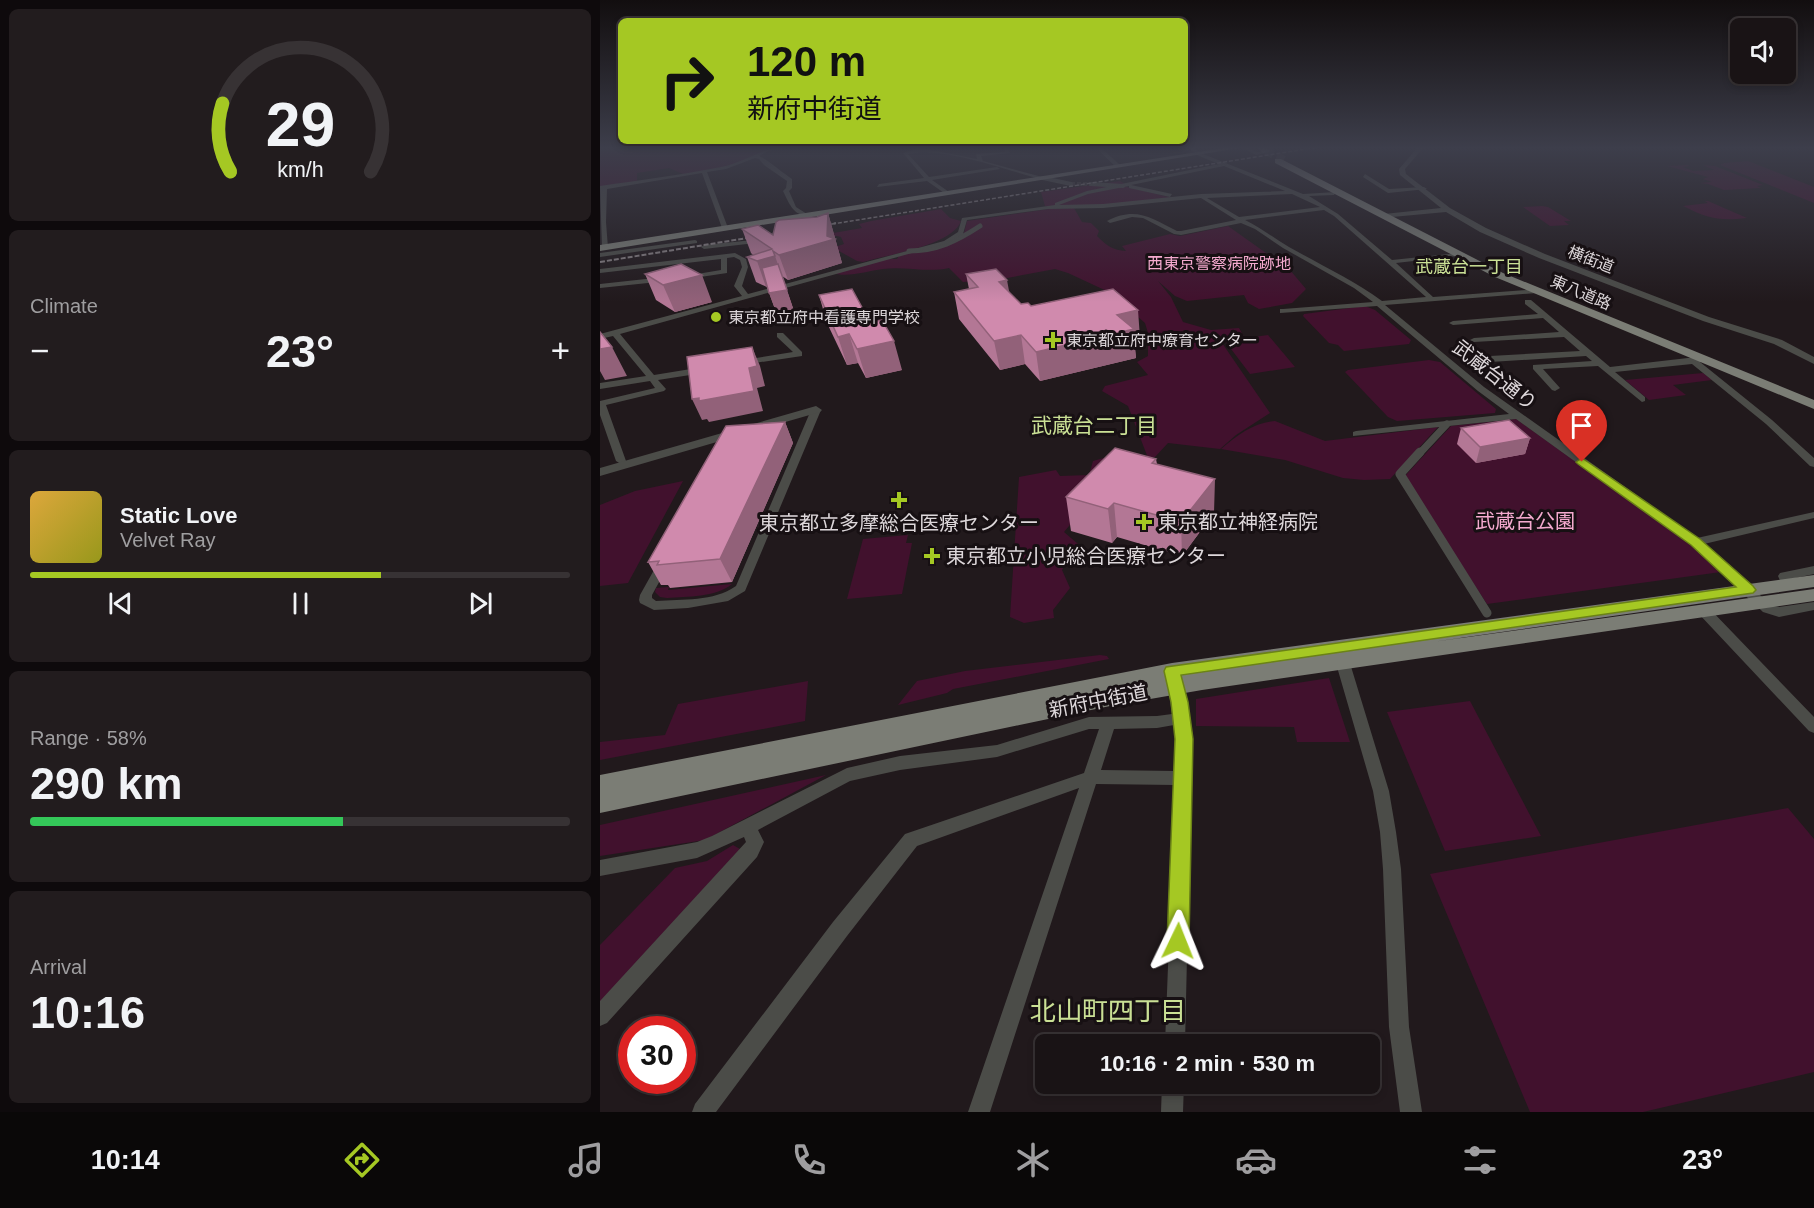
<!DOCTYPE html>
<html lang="en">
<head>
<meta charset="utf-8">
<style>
  :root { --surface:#191315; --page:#221c1e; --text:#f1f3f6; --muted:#9f9ea0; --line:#373234; --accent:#a5c823 }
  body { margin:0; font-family:Arial,"Noto Sans JP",sans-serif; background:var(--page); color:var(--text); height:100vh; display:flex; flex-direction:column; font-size:22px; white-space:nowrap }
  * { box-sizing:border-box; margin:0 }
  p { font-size:20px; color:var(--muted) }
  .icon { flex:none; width:33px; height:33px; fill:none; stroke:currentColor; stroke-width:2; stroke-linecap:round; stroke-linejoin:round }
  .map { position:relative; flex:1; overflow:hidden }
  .side { display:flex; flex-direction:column; gap:9px; padding:9px; background:#0e0a0c; width:600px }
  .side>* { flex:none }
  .guide { position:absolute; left:18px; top:18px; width:570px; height:126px; border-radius:9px; box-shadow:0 3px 9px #0003,0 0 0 2px var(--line); background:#a5c823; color:#111; overflow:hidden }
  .fabs { position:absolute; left:1130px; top:18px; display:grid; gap:12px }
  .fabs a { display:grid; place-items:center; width:66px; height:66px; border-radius:9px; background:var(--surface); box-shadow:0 3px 9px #0003,0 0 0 2px var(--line); font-size:30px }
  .speed { position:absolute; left:18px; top:1016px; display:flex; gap:12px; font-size:30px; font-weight:700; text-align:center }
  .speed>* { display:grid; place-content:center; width:78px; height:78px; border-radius:50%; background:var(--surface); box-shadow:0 3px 9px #0003,0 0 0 2px var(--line); line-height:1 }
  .speed .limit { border:9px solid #d22; background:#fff; color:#111 }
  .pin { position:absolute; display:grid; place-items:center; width:51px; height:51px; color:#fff; margin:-62px -26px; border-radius:50% 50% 50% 0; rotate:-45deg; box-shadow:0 0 6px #0007 }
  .pin .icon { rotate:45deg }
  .me { position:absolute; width:66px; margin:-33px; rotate:2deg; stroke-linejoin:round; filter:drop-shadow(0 0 4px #0008) }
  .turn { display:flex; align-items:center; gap:21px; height:126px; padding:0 30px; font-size:27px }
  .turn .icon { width:78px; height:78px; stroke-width:2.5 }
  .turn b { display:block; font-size:42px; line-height:51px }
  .big { font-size:45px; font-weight:800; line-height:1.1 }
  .side .tile { flex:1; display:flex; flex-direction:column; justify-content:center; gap:9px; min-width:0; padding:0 21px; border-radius:9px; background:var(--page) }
  .side .dial { align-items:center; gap:0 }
  .dial svg { height:156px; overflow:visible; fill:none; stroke:var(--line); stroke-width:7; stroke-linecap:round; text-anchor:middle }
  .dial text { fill:var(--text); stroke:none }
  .song { display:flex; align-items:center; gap:18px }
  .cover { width:72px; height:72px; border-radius:9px; background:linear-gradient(135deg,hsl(40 70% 55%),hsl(60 70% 35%)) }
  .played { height:6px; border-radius:3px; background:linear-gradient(90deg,var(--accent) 65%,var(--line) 65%) }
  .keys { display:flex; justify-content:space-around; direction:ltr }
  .heat { display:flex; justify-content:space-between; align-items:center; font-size:33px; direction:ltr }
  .charge { height:9px; border-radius:4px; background:linear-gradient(90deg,#34c759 58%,var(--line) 0) }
  .trip { position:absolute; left:435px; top:1034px; width:345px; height:60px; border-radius:9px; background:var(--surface); box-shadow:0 3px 9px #0003,0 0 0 2px var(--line); font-weight:800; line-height:60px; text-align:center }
  .dock { display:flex; height:96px; justify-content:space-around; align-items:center; background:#0a0808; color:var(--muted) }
  .dock .icon { width:42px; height:42px }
  .dock .on { color:var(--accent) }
  .dock b { font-size:27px; color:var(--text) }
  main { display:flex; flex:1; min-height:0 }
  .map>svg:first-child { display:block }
</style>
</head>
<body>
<main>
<section class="side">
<div class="tile dial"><svg viewBox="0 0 100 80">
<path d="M14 69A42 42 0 1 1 86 69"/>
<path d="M14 69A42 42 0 0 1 10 34" stroke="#a5c823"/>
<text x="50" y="56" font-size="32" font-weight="700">29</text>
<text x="50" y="72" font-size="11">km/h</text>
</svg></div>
<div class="tile"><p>Climate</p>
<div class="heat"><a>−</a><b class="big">23°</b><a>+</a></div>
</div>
<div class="tile">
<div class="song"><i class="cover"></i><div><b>Static Love</b><p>Velvet Ray</p></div></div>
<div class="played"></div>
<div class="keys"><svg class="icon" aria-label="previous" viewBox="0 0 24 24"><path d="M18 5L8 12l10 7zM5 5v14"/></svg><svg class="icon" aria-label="pause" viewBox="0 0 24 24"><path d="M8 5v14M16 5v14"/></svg><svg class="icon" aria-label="next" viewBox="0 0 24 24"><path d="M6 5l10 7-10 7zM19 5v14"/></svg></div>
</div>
<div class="tile"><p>Range · 58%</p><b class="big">290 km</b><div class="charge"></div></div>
<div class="tile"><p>Arrival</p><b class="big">10:16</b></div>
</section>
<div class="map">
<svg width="1214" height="1112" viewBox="0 0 1214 1112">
  <rect width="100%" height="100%" fill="#21191c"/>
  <!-- green -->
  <path fill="#41112d" d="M0,147H165L167,150L150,159L124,168L83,174L69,168L37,173V182L0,188Z
    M1148,161L1214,187V203L1120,165L1124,163Z
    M1087,165L1090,166L1083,167L1093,171L1114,170L1103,165L1115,166L1163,185L1157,186L1161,188L1124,190L1108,184L1100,183L1112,182L1103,179L1108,177L1067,166Z
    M520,181L527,185L523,186L573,198C531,202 488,209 445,206L441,192Z
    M1105,201H1108L1147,218C1119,221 1109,219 1083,206L1108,203Z
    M942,206L948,207L971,221H964L969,225L950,226L923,207Z
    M474,208L482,222L491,223L499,231L497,236C507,246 513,250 526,251L522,246L570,234L580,236L628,226L690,270L706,289L692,303L659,309L648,303L644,295L587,301L575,296L558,281L571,297L583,322L611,330L639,328L644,337L620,340L670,413L636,435L620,449L568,443L555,457L548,458L528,406L502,391L505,386L548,375L537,362L548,356V333L545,323L511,293L468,273L455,269L402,279L363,282L349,268C327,273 305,266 283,269C266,271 249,278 232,273L284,259H297L300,254L327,248L364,233L367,221L449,209Z
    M341,209L350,218L361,221C353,245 287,255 263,262L257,261L239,251H235L232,248L244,244L241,237L237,236L187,241L262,228L259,224L271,221Z
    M765,306L775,310L811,340L809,344L744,351L738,345L729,343L703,316L704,314Z
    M668,335L695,367L650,374L625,341Z
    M829,360L840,362L896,409L895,413L797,421L788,417L745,372L748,370Z
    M1103,373L1112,380L1073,385L1086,395L1049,400L1025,380Z
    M916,419L1084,539L1121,572L887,604L804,477L851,426Z
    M675,421L725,441L838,427L790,479L764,480L743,478L685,460L621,449C638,435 653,423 675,421Z
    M514,455L519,466L464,532L478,544L462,570L470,588L453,610L454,618L424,623L410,617L419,477L456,470L460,476L489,475L493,461Z
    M83,481L28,583L0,586V505L35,491Z
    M308,535L306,543H312L302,594L247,599L263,539Z
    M132,584C115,598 88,596 67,598L60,597L55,592L56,588L69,587L68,590Z
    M500,655L507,656L509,659L353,689L347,693L298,705L317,681L365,671Z
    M729,678L750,742H697L694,727L596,726V699Z
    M208,681L205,721L0,760V742L65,735L78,704Z
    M870,701L941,836L845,851L787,712Z
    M226,775L105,840L0,856V825Z
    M1188,808L1214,839V1072L1043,1112H930L830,874Z
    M133,845L140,849L0,1002V945L75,868L107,861Z"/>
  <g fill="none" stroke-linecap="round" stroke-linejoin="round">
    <!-- pedestrian-tunnel -->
    <path stroke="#3d3638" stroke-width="4" stroke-dasharray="4 2" stroke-linecap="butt" d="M471,184H491"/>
    <!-- primary-tunnel -->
    <path stroke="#3d3638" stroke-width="8" stroke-dasharray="8 4" stroke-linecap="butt" d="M651,147L654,148
      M666,151L684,160"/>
    <!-- pedestrian-far3 -->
    <path stroke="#4b4c48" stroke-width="4" d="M443,178L471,184
      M491,184L523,186"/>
    <!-- pedestrian-far2 -->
    <path stroke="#4b4c48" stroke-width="5" d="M309,251C337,251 357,241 380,226"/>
    <!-- pedestrian-far1 -->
    <path stroke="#4b4c48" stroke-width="7" d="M819,454L847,424"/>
    <!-- pedestrian -->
    <path stroke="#4b4c48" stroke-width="9" d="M820,452L800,474L887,613"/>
    <!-- minor -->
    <path fill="#4b4c48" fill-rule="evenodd" d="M183,147H195L168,151L159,156C167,159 183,173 192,179V188L189,191L196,207L207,214V216C193,215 189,203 183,191L186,188L187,181L164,165L159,159L155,158L126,169L107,172L128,228L125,230L122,228L102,173L7,189L6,222L8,248L5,250L2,248L0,186C40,180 81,175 121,167C143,163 160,149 183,147Z
      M315,147L377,159L376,154L405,152L403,147H407L410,153L381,156L383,161L446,178L443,180C407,170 343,146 308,154L329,177L397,167L400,169L332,180L349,192L347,195L327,181L277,187L279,184L324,178L303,153L316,149Z
      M495,147H500L520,165V167H516Z
      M588,147H593L603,154L703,194L736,192L734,195L709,196L738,214L792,260L859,253V255L857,256L796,263L833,297L940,289L941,291L937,293L785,305L884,387L1097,538L1214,512V518L1104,544L1172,606L1179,607L1214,602V610L1179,617L1163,612L1091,545L916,419L753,436V432L756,431L909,414L878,391L777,306L680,313V309H683L773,302L754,288L683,248L655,229L641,223L581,235L574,234L543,218L532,217L510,223L507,221C536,206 551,218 577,231H581L636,220L601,198L503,208L448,209L367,220L363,234L348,243L20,334L54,375L103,367L107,370L103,373L58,380L66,389L64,391L6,405L26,461L21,464L16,461L0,415V401L55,388L50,381L0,389V383L46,376L13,336L0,339V334L142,296L134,286L142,267L140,260L134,257L127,258V273L87,279L85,278V276L121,270V259L0,273V269L135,253L146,259L148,267L142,286L148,294L344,241L358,232L362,218L455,205V203L487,191L619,164L599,156ZM624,166L685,191L601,194L503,204L459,205L488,194L529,186V188L570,197L572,194L531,185ZM692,194L720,207L639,217L607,198ZM724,210L734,216L826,297L782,301C753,280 721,265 689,247C674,238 661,228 645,220Z
      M641,147H646L657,152L673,150L675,151L656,155Z
      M765,174L789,189L824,187L827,189L788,193L763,177Z
      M163,239L166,241L165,242L104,249L101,247L104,245Z
      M95,240L97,241V243L0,257V253Z
      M64,277L68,279L67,281L0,288V284Z
      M925,300H931L1010,367L1105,356V360L1100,362L1172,420L1214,458V467L1210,466L1166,424L1092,364L1015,372L1045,397V401L1042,402L998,366L943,369L960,388L955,391L952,390L933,369V365L992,361L986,356L890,362L886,359L890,356L980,351L964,337L874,342L870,340L874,338L959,332L943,318L853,325L849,323L853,321L938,314L925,304Z
      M177,333H183L202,352V356L141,365L140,363L144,360L193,352L177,337Z
      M216,407L221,410L145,591L128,601L88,608L54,610L40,603L39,600L40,595L59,561L63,560L69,564L52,595V598L56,601C83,599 113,602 136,586L211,410Z
      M1214,566V574L1191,579L1193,584L1191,587H1183L1178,576L1180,573Z
      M1103,606L1108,607L1214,717V733L1209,731L1098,613L1097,610L1098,607Z
      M742,655L747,656L749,660L789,791L796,832L801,869L809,1027L822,1112H800L789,1027L783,869L780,832L773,791L735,660L737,656Z
      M574,675L579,676L581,680L592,739L585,1044H565L575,785L496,784L390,1112H368L479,788L317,846L247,936L116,1112H92L95,1104L233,922L305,834L484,773L499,729H489L397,757L300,770L250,781L158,830L164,842L157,857L7,1023L0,1026V1001L146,842L144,837L97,858L0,876V860L97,842L112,836L247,768L300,756L397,745L489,717L557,716L572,714L567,680L569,676ZM574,725L576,739L575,771L501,770L514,729L557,728Z
      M562,1083H584L583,1112H561Z"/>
    <!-- tertiary -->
    <path fill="#4b4c48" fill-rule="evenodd" d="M818,147H824L805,169L806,174L850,208L886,228L945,254L1109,317L1182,340L1214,357V364L1174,344L1103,321L939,258L880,232L846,212L781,218L784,214L841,208L800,175L799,169Z
      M216,406L222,410L220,412L0,476V468Z"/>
    <!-- primary -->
    <path fill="#7b7d75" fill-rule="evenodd" d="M630,147H646L0,251V245Z
      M656,147H664L670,151L663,153Z
      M675,159H681L903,273L1214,400V409L895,277L675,163Z
      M1214,575V587L832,642L1214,589V601L602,690L510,706L0,813V775L572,663Z"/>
    <!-- rail-far1 -->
    <path stroke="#857e81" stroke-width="1.5" stroke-dasharray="4 2" stroke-linecap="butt" d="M226,225L719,147"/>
    <!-- rail -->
    <path stroke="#857e81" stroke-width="2" stroke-dasharray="5 2" stroke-linecap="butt" d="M213,227L236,223
      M0,262L190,231"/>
  </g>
  <!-- wall -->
  <path fill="#b37795" d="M228,213L242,263L188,280L182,276L196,317L179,320L167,287L156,282L147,257L153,255L151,253L142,229L173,235L217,217Z
    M45,274L112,302L75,312L56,300Z
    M366,274L409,292L421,304L431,306L540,338L534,339L536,358L440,381L425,364L400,370L359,319L354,292L369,289Z
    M219,295L302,370L266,378L258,363L247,365L227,323Z
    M185,422L193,443L132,582L70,588L68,585H61L48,562Z
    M861,428L930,438L925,454L876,463L857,444Z
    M556,459L557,464L614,513L582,556L517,537L512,543L471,531L466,497Z"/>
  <!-- shaded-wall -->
  <path fill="#926179" d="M228,213L242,263L188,280L179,255L227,236Z
    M175,256L184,282L166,287L157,261Z
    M102,275L112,302L75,312L63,285Z
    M407,280L412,307L399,282Z
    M187,290L196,317L179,320L169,293Z
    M538,310L540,338L534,339L536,358L440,381L436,352L517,315Z
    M249,334L258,363L247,365L238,337Z
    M421,335L425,364L400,370L394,341Z
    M294,341L302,370L266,378L257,349Z
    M12,347L27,376L5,380L0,371V349Z
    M152,347L160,366L165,386L157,388L163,411L109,422L107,419L102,420L92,399L99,398L149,368Z
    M185,422L193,443L132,582L120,559Z
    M930,438L925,454L876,463L880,447Z
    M615,479L614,513L582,556L581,522Z
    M514,503L517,537L512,543L508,509Z"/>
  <!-- building -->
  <path fill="#d08aad" stroke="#926179" stroke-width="1.5" d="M228,213L227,236L235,239L179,255L173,251L175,256L157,261L147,257L172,249L142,229L158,225L173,235L176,222L179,220L217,217Z
    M81,264L102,275L63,285L45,274Z
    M178,264L187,290L169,293L162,268Z
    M396,269L407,280L399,282L421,304L428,303L431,306L513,289L538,310L517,315L534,329L436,352L421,335L394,341L354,292L378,287L366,274Z
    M252,289L270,322L282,320L294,341L257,349L249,334L238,337L219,295Z
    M0,332L12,347L0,349Z
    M152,347L157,366L149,368L154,391L99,401V398L92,399L87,357Z
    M909,420L930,438L880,447L861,428Z
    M185,422L120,559L57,565L59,561L48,562L126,426Z
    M515,448L556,459L552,463L615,479L581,522L514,503L508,509L466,497Z"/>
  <!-- sky -->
  <linearGradient id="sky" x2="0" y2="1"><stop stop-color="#120e0f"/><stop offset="0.49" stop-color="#3d3e4b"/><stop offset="1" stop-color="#3d3e4b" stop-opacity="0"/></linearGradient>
  <rect width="1214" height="302" fill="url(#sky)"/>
  <!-- route -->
  <path fill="#a5c823" stroke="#6b8217" stroke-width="1.5" d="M982,458L1100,539L1153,586L1156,590L1153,593L581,675L588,702L593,739L589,941L586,949L578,952L570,949L567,941L575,739L571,702L564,671L566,667L1136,587L1091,545L978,464L976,462Z"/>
  <!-- markers -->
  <g fill="#a5c823" stroke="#171013" stroke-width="2">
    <circle cx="116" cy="317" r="6"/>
    <path d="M450 331h6v6h6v6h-6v6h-6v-6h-6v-6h6z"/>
    <path d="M296 491h6v6h6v6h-6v6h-6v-6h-6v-6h6z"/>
    <path d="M541 513h6v6h6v6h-6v6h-6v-6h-6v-6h6z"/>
    <path d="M329 547h6v6h6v6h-6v6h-6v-6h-6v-6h6z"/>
  </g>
  <g text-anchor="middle" stroke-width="6" stroke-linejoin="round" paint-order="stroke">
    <!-- far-street labels -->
    <g font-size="16" fill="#ddd7da" stroke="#171013">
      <text transform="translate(991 259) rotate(21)" y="6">横街道</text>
      <text transform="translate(981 292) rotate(23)" y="6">東八道路</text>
    </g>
    <!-- far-park labels -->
    <g font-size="16" fill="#f5aacf" stroke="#171013">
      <text x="619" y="269">西東京警察病院跡地</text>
    </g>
    <!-- far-poi labels -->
    <g font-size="16" fill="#ddd7da" stroke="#171013" text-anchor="start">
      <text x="128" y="323">東京都立府中看護専門学校</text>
      <text x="466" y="346">東京都立府中療育センター</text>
    </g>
    <!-- far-neighbourhood labels -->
    <g font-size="18" fill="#cae095" stroke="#171013">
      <text x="869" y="273">武蔵台一丁目</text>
    </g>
    <!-- street labels -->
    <g font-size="20" fill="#ddd7da" stroke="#171013">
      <text transform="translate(895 375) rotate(38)" y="7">武蔵台通り</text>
      <text transform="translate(498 701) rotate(-11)" y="7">新府中街道</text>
    </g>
    <!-- park labels -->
    <g font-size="20" fill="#f5aacf" stroke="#171013">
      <text x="925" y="528">武蔵台公園</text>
    </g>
    <!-- poi labels -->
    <g font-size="20" fill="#ddd7da" stroke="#171013" text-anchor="start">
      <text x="558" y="529">東京都立神経病院</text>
      <text x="299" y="530" text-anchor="middle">東京都立多摩総合医療センター</text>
      <text x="346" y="563">東京都立小児総合医療センター</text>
    </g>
    <!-- neighbourhood labels -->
    <g font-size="21" fill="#cae095" stroke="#171013">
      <text x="494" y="433">武蔵台二丁目</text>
    </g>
    <!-- near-neighbourhood labels -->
    <g font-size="26" fill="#cae095" stroke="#171013">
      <text x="508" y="1020">北山町四丁目</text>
    </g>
  </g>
</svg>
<div class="fabs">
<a><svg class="icon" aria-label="sound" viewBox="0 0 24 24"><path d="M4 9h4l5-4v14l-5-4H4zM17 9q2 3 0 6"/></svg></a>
</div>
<div class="speed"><div class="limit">30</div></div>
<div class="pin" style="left:982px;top:462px;background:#d93025"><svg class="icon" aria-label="arrive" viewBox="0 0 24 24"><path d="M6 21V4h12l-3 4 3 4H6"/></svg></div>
<svg class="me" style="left:578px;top:941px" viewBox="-20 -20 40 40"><path d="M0-17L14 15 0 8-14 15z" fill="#a5c823" stroke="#fff" stroke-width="4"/></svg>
<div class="trip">10:16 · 2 min · 530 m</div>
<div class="guide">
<div class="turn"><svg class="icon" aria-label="right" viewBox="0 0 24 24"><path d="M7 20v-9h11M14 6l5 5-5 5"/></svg><div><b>120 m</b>新府中街道</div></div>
</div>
</div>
</main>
<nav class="dock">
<b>10:14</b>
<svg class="icon on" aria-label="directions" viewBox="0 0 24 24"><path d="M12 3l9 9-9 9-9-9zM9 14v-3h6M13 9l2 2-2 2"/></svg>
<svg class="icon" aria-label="music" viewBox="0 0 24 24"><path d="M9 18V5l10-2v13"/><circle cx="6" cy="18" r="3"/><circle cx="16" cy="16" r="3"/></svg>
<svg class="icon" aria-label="phone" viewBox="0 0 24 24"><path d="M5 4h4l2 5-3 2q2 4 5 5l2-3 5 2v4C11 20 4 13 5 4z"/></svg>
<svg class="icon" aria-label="climate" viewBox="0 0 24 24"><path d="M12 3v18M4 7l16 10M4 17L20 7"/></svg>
<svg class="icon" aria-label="car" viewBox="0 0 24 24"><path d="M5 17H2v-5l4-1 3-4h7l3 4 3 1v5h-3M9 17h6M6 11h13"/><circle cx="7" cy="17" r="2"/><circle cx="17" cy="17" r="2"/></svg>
<svg class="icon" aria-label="filters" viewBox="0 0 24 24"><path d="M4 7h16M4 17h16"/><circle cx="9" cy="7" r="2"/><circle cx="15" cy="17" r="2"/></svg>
<b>23°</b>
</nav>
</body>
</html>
